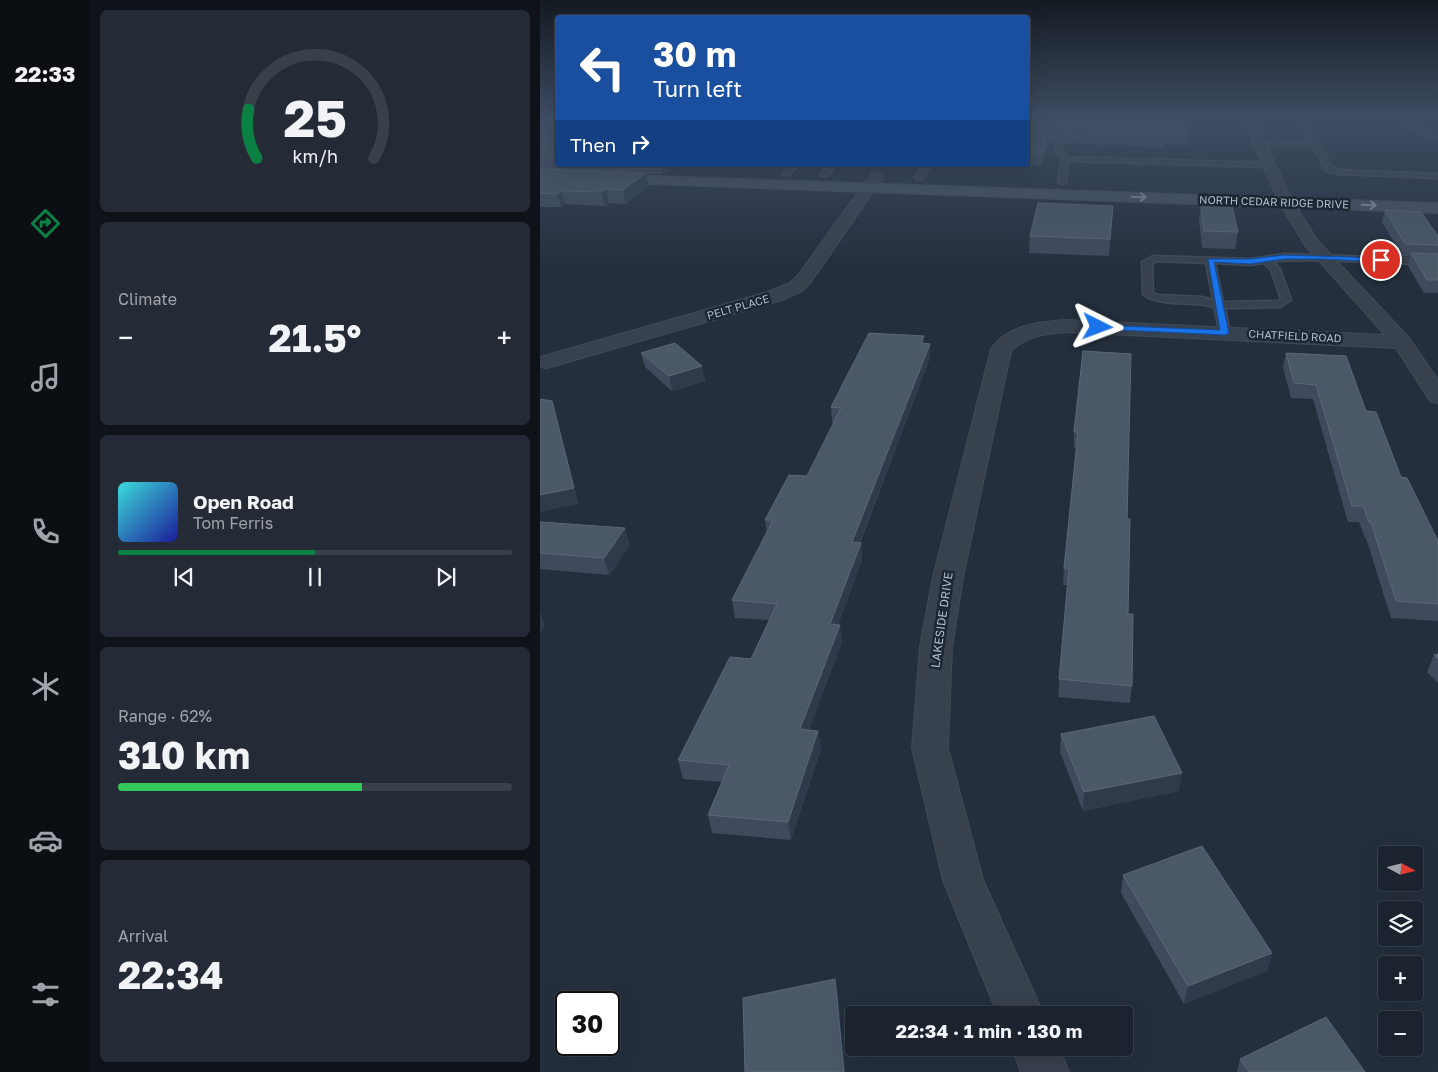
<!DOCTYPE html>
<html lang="en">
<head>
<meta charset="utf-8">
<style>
  :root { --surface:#1b232e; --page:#242b36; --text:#f1f3f6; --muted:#a0a4aa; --line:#39404a; --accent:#0b8043 }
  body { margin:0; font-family:"Golos Text",sans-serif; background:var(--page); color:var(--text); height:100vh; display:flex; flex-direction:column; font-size:19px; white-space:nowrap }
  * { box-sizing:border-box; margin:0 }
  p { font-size:16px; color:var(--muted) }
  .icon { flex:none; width:28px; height:28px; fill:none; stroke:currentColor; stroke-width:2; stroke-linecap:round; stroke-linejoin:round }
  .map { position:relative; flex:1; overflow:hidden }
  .side { display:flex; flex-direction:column; gap:10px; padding:10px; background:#0f1319; width:450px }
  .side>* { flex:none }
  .banner { position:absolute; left:15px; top:15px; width:475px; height:152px; border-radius:5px; box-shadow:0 5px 20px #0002,0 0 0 1px var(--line); background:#1a4fa0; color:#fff; overflow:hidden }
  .needle { width:32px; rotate:97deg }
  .buttons { position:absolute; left:838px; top:846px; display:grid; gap:10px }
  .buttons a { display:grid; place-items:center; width:45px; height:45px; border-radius:5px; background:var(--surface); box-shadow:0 5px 20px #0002,0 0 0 1px var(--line); font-size:25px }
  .speed { position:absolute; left:15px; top:991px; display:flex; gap:10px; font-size:25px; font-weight:700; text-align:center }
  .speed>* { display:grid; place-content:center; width:65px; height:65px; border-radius:50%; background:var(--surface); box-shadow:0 5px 20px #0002,0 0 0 1px var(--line); line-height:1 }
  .speed .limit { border:2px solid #111; border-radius:8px; background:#fff; color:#111 }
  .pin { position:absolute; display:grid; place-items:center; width:42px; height:42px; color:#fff; margin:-21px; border:2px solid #fff; border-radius:50%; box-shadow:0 1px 5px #0007 }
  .me { position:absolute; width:55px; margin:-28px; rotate:93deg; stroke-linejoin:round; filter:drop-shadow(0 0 4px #0008) }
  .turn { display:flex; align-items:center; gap:18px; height:105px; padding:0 15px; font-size:22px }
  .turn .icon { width:65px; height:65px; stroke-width:2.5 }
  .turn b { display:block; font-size:35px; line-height:42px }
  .then { display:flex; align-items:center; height:48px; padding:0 15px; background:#0003; gap:10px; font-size:19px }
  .big { font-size:38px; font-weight:700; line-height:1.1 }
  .side .widget { flex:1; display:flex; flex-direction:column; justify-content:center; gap:8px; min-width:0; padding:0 18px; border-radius:8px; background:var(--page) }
  .side .dial { align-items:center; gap:0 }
  .dial svg { height:130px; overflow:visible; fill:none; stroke:var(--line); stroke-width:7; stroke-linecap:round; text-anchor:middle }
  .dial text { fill:var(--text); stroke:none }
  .song { display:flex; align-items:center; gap:15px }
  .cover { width:60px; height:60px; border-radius:8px; background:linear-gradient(135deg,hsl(180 70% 55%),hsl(240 70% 35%)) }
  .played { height:5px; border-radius:2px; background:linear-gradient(90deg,var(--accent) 50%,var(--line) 50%) }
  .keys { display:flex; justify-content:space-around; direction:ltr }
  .heat { display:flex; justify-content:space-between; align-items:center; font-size:28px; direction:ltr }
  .charge { height:8px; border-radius:4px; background:linear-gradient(90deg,#34c759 62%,var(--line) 0) }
  .trip { position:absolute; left:305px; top:1006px; width:288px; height:50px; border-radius:5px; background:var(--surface); box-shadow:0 5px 20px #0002,0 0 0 1px var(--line); font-weight:700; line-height:50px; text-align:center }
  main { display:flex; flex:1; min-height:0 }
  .tab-bar { display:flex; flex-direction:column; width:90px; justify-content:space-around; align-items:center; background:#0b0e12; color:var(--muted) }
  .tab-bar .icon { width:35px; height:35px }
  .tab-bar .current { color:var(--accent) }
  .tab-bar b { font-size:22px; color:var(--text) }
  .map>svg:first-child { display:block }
</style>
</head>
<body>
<main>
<nav class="tab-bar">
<b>22:33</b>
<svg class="icon current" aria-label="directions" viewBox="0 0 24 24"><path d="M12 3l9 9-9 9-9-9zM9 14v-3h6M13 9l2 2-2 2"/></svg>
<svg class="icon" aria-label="music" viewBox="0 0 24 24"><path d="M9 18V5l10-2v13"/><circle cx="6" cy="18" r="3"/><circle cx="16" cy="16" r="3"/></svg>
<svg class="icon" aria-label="phone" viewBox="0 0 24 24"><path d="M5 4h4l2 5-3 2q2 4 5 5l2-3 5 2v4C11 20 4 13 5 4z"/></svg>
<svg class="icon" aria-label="climate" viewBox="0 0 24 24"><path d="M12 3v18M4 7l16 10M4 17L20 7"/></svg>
<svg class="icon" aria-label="car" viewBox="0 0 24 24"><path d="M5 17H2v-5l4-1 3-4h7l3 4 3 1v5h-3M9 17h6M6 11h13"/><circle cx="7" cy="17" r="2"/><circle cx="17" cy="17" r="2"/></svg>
<svg class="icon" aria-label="filters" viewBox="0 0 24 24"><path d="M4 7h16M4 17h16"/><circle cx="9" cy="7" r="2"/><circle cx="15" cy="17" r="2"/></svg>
</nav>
<section class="side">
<div class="widget dial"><svg viewBox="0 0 100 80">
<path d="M14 69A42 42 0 1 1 86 69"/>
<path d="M14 69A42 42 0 0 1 9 39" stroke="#0b8043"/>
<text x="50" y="56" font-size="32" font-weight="700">25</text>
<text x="50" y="72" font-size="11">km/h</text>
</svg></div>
<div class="widget"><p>Climate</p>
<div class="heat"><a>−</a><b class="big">21.5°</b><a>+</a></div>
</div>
<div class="widget">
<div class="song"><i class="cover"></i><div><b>Open Road</b><p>Tom Ferris</p></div></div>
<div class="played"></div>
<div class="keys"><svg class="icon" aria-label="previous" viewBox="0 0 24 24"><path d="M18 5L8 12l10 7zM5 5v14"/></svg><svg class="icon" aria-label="pause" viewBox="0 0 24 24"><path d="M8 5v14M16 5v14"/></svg><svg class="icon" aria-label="next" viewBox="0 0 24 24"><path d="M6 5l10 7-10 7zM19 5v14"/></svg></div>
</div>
<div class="widget"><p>Range · 62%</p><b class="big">310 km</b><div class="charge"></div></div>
<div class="widget"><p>Arrival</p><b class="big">22:34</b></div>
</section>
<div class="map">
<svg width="898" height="1072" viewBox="0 0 898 1072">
  <rect width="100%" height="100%" fill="#242f3e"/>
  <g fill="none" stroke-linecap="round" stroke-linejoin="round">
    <defs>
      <path id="lane" d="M502,117H508L504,128L523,138V151L528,157L729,163L733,165L729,167L529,161L526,182L522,184L518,182L522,159L515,151L517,139L497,129Z
        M758,117H764L792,167L800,170L898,174V178L799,174L786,171L774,147L719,146L716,144L719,142L771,143Z
        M859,117C867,117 888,132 898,137V142L876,131Z
        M250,165H258L250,175H244L243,173Z
        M288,165H296L287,176H281L280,174Z
        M383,165H391L382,179H376L375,177Z
        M744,254L898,259V265L784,260L733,261L740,269L751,300L740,307L685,308L690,333L685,336L680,333L674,307C655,301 616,307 603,294L602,262L613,256L710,259ZM617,261L666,263L673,300L662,297L618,295L613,293L612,263ZM675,263L710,265L724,263L731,270L741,299L738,301L683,302Z"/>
      <path id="street" d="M701,117H713L753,202L778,241L869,338L898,380V403L890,401L856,348L525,332C504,334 487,336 471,351L423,577L412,647L408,748L443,880L504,1015H458L403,880L372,748L380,647L393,577L451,349C467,325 499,322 525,320L845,335L764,244L739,202Z
        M337,172L344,176L271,282L262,291L242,300L14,366L7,368L0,367V357L228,292L250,283L259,274L332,173Z
        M472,1048H519L529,1072H481Z"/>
      <path id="secondary" d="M0,172L898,203V213L0,180Z"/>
    </defs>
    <!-- lane casing -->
    <use href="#lane" stroke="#414a57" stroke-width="3"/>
    <!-- street casing -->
    <use href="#street" stroke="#414a57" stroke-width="2"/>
    <!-- secondary casing -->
    <use href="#secondary" stroke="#414a57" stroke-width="2"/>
    <!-- lane -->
    <use href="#lane" fill="#38414e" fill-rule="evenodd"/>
    <!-- street -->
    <use href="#street" fill="#38414e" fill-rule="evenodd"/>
    <!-- secondary -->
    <use href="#secondary" fill="#465061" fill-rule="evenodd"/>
  </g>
  <!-- wall -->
  <path fill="#3f4b5c" d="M0,117H18V165H127L128,171L123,174H106L108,186L86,204L69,203L65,206L25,204L21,207H0Z
    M488,117H501L499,121L506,124L507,117H647L650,134L648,145L625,144L624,147L525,143L524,136L515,132V143L509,142L502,166L486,165H488Z
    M661,204L698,232L695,249L662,248L659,220Z
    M573,206L569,256L489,253L490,236Z
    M845,210L898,236V293H884L868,266L870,256H862L842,222Z
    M384,344L390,358L320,543H321L322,560L298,625L302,642L269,730L278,731L281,749L251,840L172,833L168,815L182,782L143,779L138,760L211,659L229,620L195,618L192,600L227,533L225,520L267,476L294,422H292L291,407Z
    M543,351L587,519L588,614L592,686L590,703L518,697L528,585H523L524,568L536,448L534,447V432Z
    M101,353L162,366L165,381L132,391L105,367Z
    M746,353L826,411L861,477L898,541V621L851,618L826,538H825L819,522H808L773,399L751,398L743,367Z
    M0,522L90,545L69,575L0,569Z
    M898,654V683L887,672L894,655Z
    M521,734L639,791L543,811L520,752Z
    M583,875L732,953L727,971L644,1004L581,893Z
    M700,1059L825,1072H697Z"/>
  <!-- shaded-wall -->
  <path fill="#2f3b4b" d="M13,117H18V129L0,139V124Z
    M496,117H501L495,130L496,119Z
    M509,131V142L502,166L503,154Z
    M121,165H127L128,171L123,174Z
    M106,173L108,186L86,204L83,190Z
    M66,189L69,203L65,206L61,192Z
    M22,191L25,204L21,207L17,194Z
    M384,336V350L381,343Z
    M390,344V358L313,559L312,542Z
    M162,366L165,381L132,391L129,376Z
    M12,401L39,504L0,512V495Z
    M85,528L90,545L69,575L64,558Z
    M321,543L322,560L292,642L290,624Z
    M0,611L5,626L0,634Z
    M300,625L302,642L263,747L260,729Z
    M278,731L281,749L251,840L248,822Z
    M642,773L639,791L543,811L544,792Z
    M732,953L727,971L644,1004L648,986Z
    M295,979L298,997L305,1072H304Z"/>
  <!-- building -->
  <path fill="#4b5868" stroke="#5c6777" d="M0,117H13L0,124Z
    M488,117H496V119L515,129V131H509L503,154L488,153Z
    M508,117H647L650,134L625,133L626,135L525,132L524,125Z
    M18,120V158H0V129Z
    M0,169L106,173L83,190L66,189L61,192L22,191L17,194L0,193Z
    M498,203L573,206L570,239L490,236Z
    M661,204L692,205L698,232L664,231Z
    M845,210L881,212L898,236V245L865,244Z
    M871,253L898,254V280H887Z
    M329,333L384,336L381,343L390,344L312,542L321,543L290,624L300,625L260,729L278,731L248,822L168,815L189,765L138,760L190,657L211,659L237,604L192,600L233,520H225L249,475L267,476L301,408L291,407Z
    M135,343L162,366L129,376L101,353Z
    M543,351L591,354L587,519H590L588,614H593L592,686L519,679L529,568H524L538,432H534Z
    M746,353L806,356L826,411L836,412L861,477L867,478L898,541V604L856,601L831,522H829L823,506H812L776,385L754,383Z
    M0,399L12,401L34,488L0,495Z
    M0,522L85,528L64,558L0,553Z
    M898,654V659L894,655Z
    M614,716L642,773L544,792L521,734Z
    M662,846L732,953L648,986L583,875Z
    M295,979L304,1072H205L203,998Z
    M786,1017L825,1072H709L700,1059Z"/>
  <!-- one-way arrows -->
  <defs><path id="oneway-shaft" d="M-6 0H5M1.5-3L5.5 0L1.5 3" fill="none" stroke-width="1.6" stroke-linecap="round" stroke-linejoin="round" transform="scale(1.25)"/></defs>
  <g stroke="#8e96a5">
    <use href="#oneway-shaft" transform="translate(599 197) rotate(2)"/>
    <use href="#oneway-shaft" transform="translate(829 205) rotate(2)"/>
  </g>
  <!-- sky -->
  <linearGradient id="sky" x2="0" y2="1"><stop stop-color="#141a22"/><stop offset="0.44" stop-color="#3f4d63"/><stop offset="1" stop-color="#3f4d63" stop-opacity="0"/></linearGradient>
  <rect width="898" height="267" fill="url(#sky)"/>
  <!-- route -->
  <path fill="#1a73e8" stroke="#114b97" d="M744,255L841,258L844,260L841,262L784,259H744L710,264L674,262L689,333L685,335L558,329L554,327L558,325L680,330L668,259H710Z"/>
  <g text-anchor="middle" stroke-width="5" stroke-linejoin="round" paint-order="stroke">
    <!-- far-street labels -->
    <g font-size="11" fill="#b4bcc9" stroke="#1d2633">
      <text transform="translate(734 202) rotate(2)" y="4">NORTH CEDAR RIDGE DRIVE</text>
      <text transform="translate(198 307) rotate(-16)" y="4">PELT PLACE</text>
      <text transform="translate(755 336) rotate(3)" y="4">CHATFIELD ROAD</text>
    </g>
    <!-- street labels -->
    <g font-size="12" fill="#b4bcc9" stroke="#1d2633">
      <text transform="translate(402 620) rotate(-82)" y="4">LAKESIDE DRIVE</text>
    </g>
  </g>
</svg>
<div class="buttons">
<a><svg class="needle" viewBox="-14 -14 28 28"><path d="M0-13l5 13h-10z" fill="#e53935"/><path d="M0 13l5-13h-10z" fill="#a0a4aa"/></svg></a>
<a><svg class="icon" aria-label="layers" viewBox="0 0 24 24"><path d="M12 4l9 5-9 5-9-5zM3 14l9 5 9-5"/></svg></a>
<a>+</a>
<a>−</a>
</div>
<div class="speed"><div class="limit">30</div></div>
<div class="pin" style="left:841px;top:260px;background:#d93025"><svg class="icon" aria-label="arrive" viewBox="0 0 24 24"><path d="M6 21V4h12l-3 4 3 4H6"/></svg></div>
<svg class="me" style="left:558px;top:327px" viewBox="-20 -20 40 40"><path d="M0-17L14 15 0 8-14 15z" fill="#1a73e8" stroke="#fff" stroke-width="4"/></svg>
<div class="trip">22:34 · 1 min · 130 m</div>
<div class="banner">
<div class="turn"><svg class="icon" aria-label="left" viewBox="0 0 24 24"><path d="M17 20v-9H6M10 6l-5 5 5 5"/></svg><div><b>30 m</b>Turn left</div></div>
<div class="then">Then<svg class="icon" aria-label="right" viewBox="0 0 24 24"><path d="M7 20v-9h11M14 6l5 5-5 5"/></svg></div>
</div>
</div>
</main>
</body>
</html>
